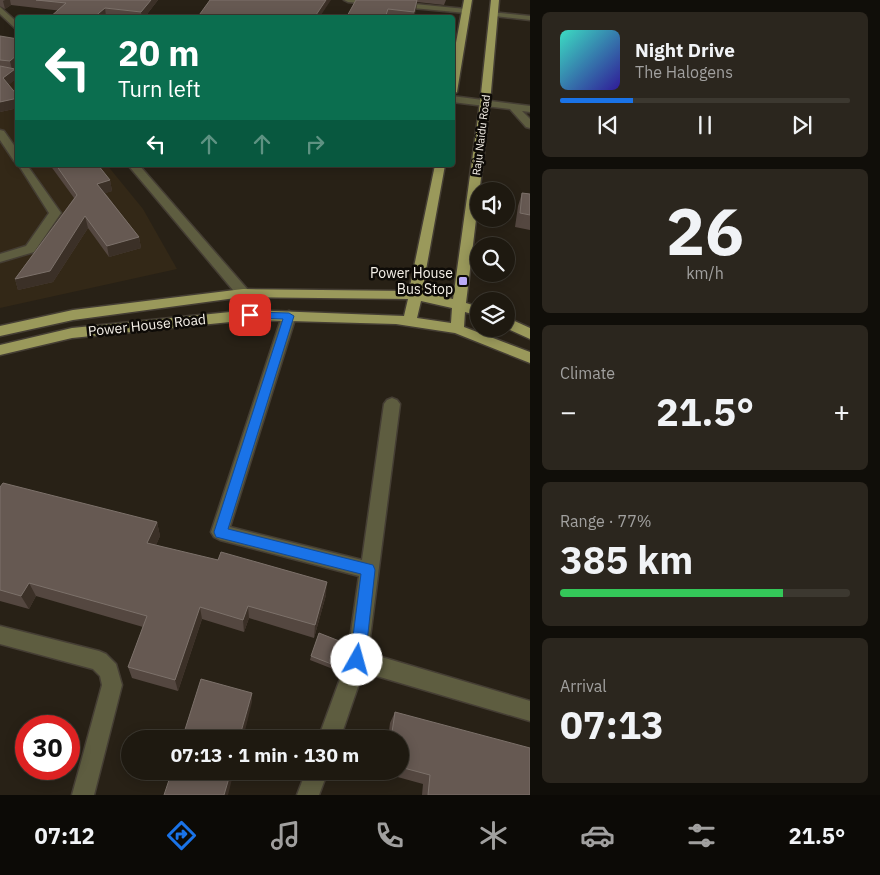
<!DOCTYPE html>
<html lang="en">
<head>
<meta charset="utf-8">
<style>
  :root { --surface:#1e1910; --page:#2b261e; --text:#f1f3f6; --muted:#a1a09f; --line:#3c3830; --accent:#1a73e8 }
  body { margin:0; font-family:"IBM Plex Sans",sans-serif; background:var(--page); color:var(--text); height:100vh; display:flex; flex-direction:column; font-size:19px; white-space:nowrap }
  * { box-sizing:border-box; margin:0 }
  p { font-size:16px; color:var(--muted) }
  .icon { flex:none; width:28px; height:28px; fill:none; stroke:currentColor; stroke-width:2; stroke-linecap:round; stroke-linejoin:round }
  .map { position:relative; flex:1; overflow:hidden }
  .drawer { display:flex; flex-direction:column; gap:12px; padding:12px; background:#100e09; width:350px }
  .drawer>* { flex:none }
  .hud { position:absolute; left:15px; top:15px; width:440px; height:152px; border-radius:5px; box-shadow:0 2px 12px #0003,0 0 0 1px var(--line); background:#0b6e4f; color:#fff; overflow:hidden }
  .controls { position:absolute; left:470px; top:182px; display:grid; gap:10px }
  .controls a { display:grid; place-items:center; width:45px; height:45px; border-radius:50%; background:var(--surface); box-shadow:0 2px 12px #0003,0 0 0 1px var(--line); font-size:25px }
  .speed { position:absolute; left:15px; top:715px; display:flex; gap:10px; font-size:25px; font-weight:700; text-align:center }
  .speed>* { display:grid; place-content:center; width:65px; height:65px; border-radius:50%; background:var(--surface); box-shadow:0 2px 12px #0003,0 0 0 1px var(--line); line-height:1 }
  .speed .limit { border:8px solid #d22; background:#fff; color:#111 }
  .pin { position:absolute; display:grid; place-items:center; width:42px; height:42px; color:#fff; margin:-21px; border-radius:10px; box-shadow:0 2px 8px #0006 }
  .me { position:absolute; width:55px; margin:-28px; rotate:7deg; stroke-linejoin:round; filter:drop-shadow(0 0 4px #0008) }
  .turn { display:flex; align-items:center; gap:18px; height:105px; padding:0 20px; font-size:22px }
  .turn .icon { width:65px; height:65px; stroke-width:2.5 }
  .turn b { display:block; font-size:35px; line-height:42px }
  .lanes { display:flex; align-items:center; height:48px; padding:0 20px; background:#0003; justify-content:center; gap:25px; direction:ltr }
  .lanes .off { opacity:.35 }
  .big { font-size:38px; font-weight:700; line-height:1.1 }
  .drawer .card { flex:1; display:flex; flex-direction:column; justify-content:center; gap:8px; min-width:0; padding:0 18px; border-radius:8px; background:var(--page) }
  .drawer .dial { align-items:center; gap:0 }
  .dial b { font-size:65px; line-height:1 }
  .song { display:flex; align-items:center; gap:15px }
  .cover { width:60px; height:60px; border-radius:8px; background:linear-gradient(135deg,hsl(170 70% 55%),hsl(250 70% 35%)) }
  .played { height:5px; border-radius:2px; background:linear-gradient(90deg,var(--accent) 25%,var(--line) 25%) }
  .keys { display:flex; justify-content:space-around; direction:ltr }
  .heat { display:flex; justify-content:space-between; align-items:center; font-size:28px; direction:ltr }
  .charge { height:8px; border-radius:4px; background:linear-gradient(90deg,#34c759 77%,var(--line) 0) }
  .trip { position:absolute; left:121px; top:730px; width:288px; height:50px; border-radius:25px; background:var(--surface); box-shadow:0 2px 12px #0003,0 0 0 1px var(--line); font-weight:700; line-height:50px; text-align:center }
  .dock { display:flex; height:80px; justify-content:space-around; align-items:center; background:#0c0a06; color:var(--muted) }
  .dock .icon { width:35px; height:35px }
  .dock .on { color:var(--accent) }
  .dock b { font-size:22px; color:var(--text) }
  main { display:flex; flex:1; min-height:0 }
  .map>svg:first-child { display:block }
</style>
</head>
<body>
<main>
<div class="map">
<svg width="530" height="795" viewBox="0 0 530 795">
  <rect width="100%" height="100%" fill="#282116"/>
  <!-- built -->
  <path fill="#332817" d="M18,58V165H107L143,209L177,269L0,308V59Z"/>
  <g fill="none" stroke-linecap="round" stroke-linejoin="round">
    <defs>
      <path id="minor" d="M344,0H373L466,9L470,11L466,13L348,2Z
        M0,7L18,23V31L0,14Z
        M491,12L530,16V20L494,16H491Z
        M452,96L530,106V112L522,111L530,119V128L526,127L510,109L452,102Z
        M0,130L4,131L18,151V162L14,161L0,140Z
        M18,164L27,165L61,213L34,252L0,262V254L26,246L49,213Z
        M128,165H139L248,290L250,293L248,296H238Z
        M289,311L294,313L296,316L230,527L362,560L384,404L387,400L392,398L397,400L400,404L368,653L530,701V721L363,672L340,739H318L347,660L359,576L220,540L214,537L211,532L282,316L284,313Z
        M0,626L99,651L106,654L116,664L122,685L94,795H72L102,685L100,676L93,669L0,644Z
        M306,771H328L319,795H297Z"/>
      <path id="major" d="M464,0H472L457,92L452,95V64Z
        M491,0H499L490,103L466,303L479,307V316L465,312L464,327L530,352V363L455,333L396,324L250,320L72,338L0,355V345L72,328L250,310L404,316L408,299L243,297L73,320L0,336V326L73,310L243,289L409,291L435,165H445L422,292L453,299L480,103ZM421,301L452,308L451,323L417,318Z
        M506,317L530,328V339L506,328Z"/>
    </defs>
    <!-- minor casing -->
    <use href="#minor" stroke="#453e34" stroke-width="3"/>
    <!-- major casing -->
    <use href="#major" stroke="#453e34" stroke-width="3"/>
    <!-- minor -->
    <use href="#minor" fill="#5e5d40" fill-rule="evenodd"/>
    <!-- major -->
    <use href="#major" fill="#9a995b" fill-rule="evenodd"/>
  </g>
  <!-- wall -->
  <path fill="#544740" d="M0,0H158L144,18H122L11,5L5,9L0,6Z
    M356,0H446L444,5L417,2L414,18H346Z
    M0,36L17,78L8,85L18,96V108L0,112Z
    M50,165H98L110,180L112,191L105,193L139,237L141,248L109,257L88,228L53,282L18,290L15,279L74,198Z
    M522,193L530,194V230L515,227L518,206Z
    M0,487L157,522L160,536L156,545L326,595L314,638L249,618L244,632L202,619L178,691L132,678L128,667L143,627L36,596L29,609L0,601Z
    M346,648L338,671L310,660L311,656Z
    M395,712L530,795H422L423,784L383,773L384,771H400V739H388L390,723Z"/>
  <!-- shaded-wall -->
  <path fill="#3b3027" d="M5,0H10L11,5L5,9L3,1Z
    M151,0H158L144,18H142L141,12Z
    M326,0H331L319,18H314Z
    M418,0L416,10L414,18H413Z
    M105,8L106,16L104,18H93Z
    M18,54V65L12,70L10,61Z
    M15,69L17,78L5,88L3,78Z
    M18,98V108L0,112V102Z
    M110,180L112,191L100,195L97,184Z
    M85,216L88,228L53,282L18,290L15,279Z
    M139,237L141,248L109,257L107,246Z
    M157,522L160,536L151,557L147,543Z
    M327,582L326,595L314,638L315,625Z
    M29,583L36,596L29,609L21,596Z
    M248,606L249,618L244,632L243,620Z
    M200,607L202,619L178,691L175,680Z
    M252,693V702L243,739H239Z
    M231,771H234L228,795H224Z"/>
  <!-- building -->
  <path fill="#665952" stroke="#7c716a" d="M36,0H151L141,12L105,8L93,18H49L66,3Z
    M210,0H326L314,18H197Z
    M356,0H417L414,12L388,9L385,18H346Z
    M159,15L180,18H157Z
    M0,36L18,39V54L10,61L0,60Z
    M0,66L15,69L3,78L18,96V98L0,102Z
    M56,165H98L110,180L97,184L139,237L107,246L85,216L50,271L15,279L77,195Z
    M522,193L530,194V215L520,213Z
    M3,483L157,522L147,543L218,560L221,552L327,582L315,625L248,606L243,620L200,607L175,680L128,667L147,616L29,583L21,596L0,590V487Z
    M319,633L347,644L339,667L311,656Z
    M201,679L252,693L239,739H182Z
    M395,712L530,748V795H428L430,775L400,767V739H391Z
    M172,771H231L224,795H164Z"/>
  <!-- route -->
  <path fill="#1a73e8" stroke="#114b97" d="M250,312L289,313L294,316L228,529L373,565L375,570L365,660L363,666L357,668L352,666L350,660L361,574L220,538L216,537L214,532L283,319L247,318V313Z"/>
  <!-- markers -->
  <rect fill="#baaaf6" stroke="#0e0b07" stroke-width="2" x="458" y="276" width="10" height="10" rx="2.5"/>
  <g text-anchor="middle" stroke-width="5" stroke-linejoin="round" paint-order="stroke">
    <!-- far-street labels -->
    <g font-size="11" fill="#f6f1e9" stroke="#0e0b07">
      <text transform="translate(481 135) rotate(-83)" y="4">Raju Naidu Road</text>
    </g>
    <!-- poi labels -->
    <g font-size="14" fill="#f6f1e9" stroke="#0e0b07" text-anchor="end">
      <text x="453" y="278">Power House<tspan x="453" dy="16">Bus Stop</tspan></text>
    </g>
    <!-- street labels -->
    <g font-size="14" fill="#f6f1e9" stroke="#0e0b07">
      <text transform="translate(147 325) rotate(-6)" y="5">Power House Road</text>
    </g>
  </g>
</svg>
<div class="controls">
<a><svg class="icon" aria-label="sound" viewBox="0 0 24 24"><path d="M4 9h4l5-4v14l-5-4H4zM17 9q2 3 0 6"/></svg></a>
<a><svg class="icon" aria-label="search" viewBox="0 0 24 24"><circle cx="10" cy="10" r="6"/><path d="M15 15l6 6"/></svg></a>
<a><svg class="icon" aria-label="layers" viewBox="0 0 24 24"><path d="M12 4l9 5-9 5-9-5zM3 14l9 5 9-5"/></svg></a>
</div>
<div class="speed"><div class="limit">30</div></div>
<div class="pin" style="left:250px;top:315px;background:#d93025"><svg class="icon" aria-label="arrive" viewBox="0 0 24 24"><path d="M6 21V4h12l-3 4 3 4H6"/></svg></div>
<svg class="me" style="left:357px;top:660px" viewBox="-20 -20 40 40"><circle r="19" fill="#fff"/><path d="M0-13L10 11 0 6-10 11z" fill="#1a73e8"/></svg>
<div class="trip">07:13 · 1 min · 130 m</div>
<div class="hud">
<div class="turn"><svg class="icon" aria-label="left" viewBox="0 0 24 24"><path d="M17 20v-9H6M10 6l-5 5 5 5"/></svg><div><b>20 m</b>Turn left</div></div>
<div class="lanes"><svg class="icon" aria-label="left" viewBox="0 0 24 24"><path d="M17 20v-9H6M10 6l-5 5 5 5"/></svg><svg class="icon off" aria-label="ahead" viewBox="0 0 24 24"><path d="M12 20V5M6 11l6-6 6 6"/></svg><svg class="icon off" aria-label="ahead" viewBox="0 0 24 24"><path d="M12 20V5M6 11l6-6 6 6"/></svg><svg class="icon off" aria-label="right" viewBox="0 0 24 24"><path d="M7 20v-9h11M14 6l5 5-5 5"/></svg></div>
</div>
</div>
<section class="drawer">
<div class="card">
<div class="song"><i class="cover"></i><div><b>Night Drive</b><p>The Halogens</p></div></div>
<div class="played"></div>
<div class="keys"><svg class="icon" aria-label="previous" viewBox="0 0 24 24"><path d="M18 5L8 12l10 7zM5 5v14"/></svg><svg class="icon" aria-label="pause" viewBox="0 0 24 24"><path d="M8 5v14M16 5v14"/></svg><svg class="icon" aria-label="next" viewBox="0 0 24 24"><path d="M6 5l10 7-10 7zM19 5v14"/></svg></div>
</div>
<div class="card dial"><b>26</b><p>km/h</p></div>
<div class="card"><p>Climate</p>
<div class="heat"><a>−</a><b class="big">21.5°</b><a>+</a></div>
</div>
<div class="card"><p>Range · 77%</p><b class="big">385 km</b><div class="charge"></div></div>
<div class="card"><p>Arrival</p><b class="big">07:13</b></div>
</section>
</main>
<nav class="dock">
<b>07:12</b>
<svg class="icon on" aria-label="directions" viewBox="0 0 24 24"><path d="M12 3l9 9-9 9-9-9zM9 14v-3h6M13 9l2 2-2 2"/></svg>
<svg class="icon" aria-label="music" viewBox="0 0 24 24"><path d="M9 18V5l10-2v13"/><circle cx="6" cy="18" r="3"/><circle cx="16" cy="16" r="3"/></svg>
<svg class="icon" aria-label="phone" viewBox="0 0 24 24"><path d="M5 4h4l2 5-3 2q2 4 5 5l2-3 5 2v4C11 20 4 13 5 4z"/></svg>
<svg class="icon" aria-label="climate" viewBox="0 0 24 24"><path d="M12 3v18M4 7l16 10M4 17L20 7"/></svg>
<svg class="icon" aria-label="car" viewBox="0 0 24 24"><path d="M5 17H2v-5l4-1 3-4h7l3 4 3 1v5h-3M9 17h6M6 11h13"/><circle cx="7" cy="17" r="2"/><circle cx="17" cy="17" r="2"/></svg>
<svg class="icon" aria-label="filters" viewBox="0 0 24 24"><path d="M4 7h16M4 17h16"/><circle cx="9" cy="7" r="2"/><circle cx="15" cy="17" r="2"/></svg>
<b>21.5°</b>
</nav>
</body>
</html>
